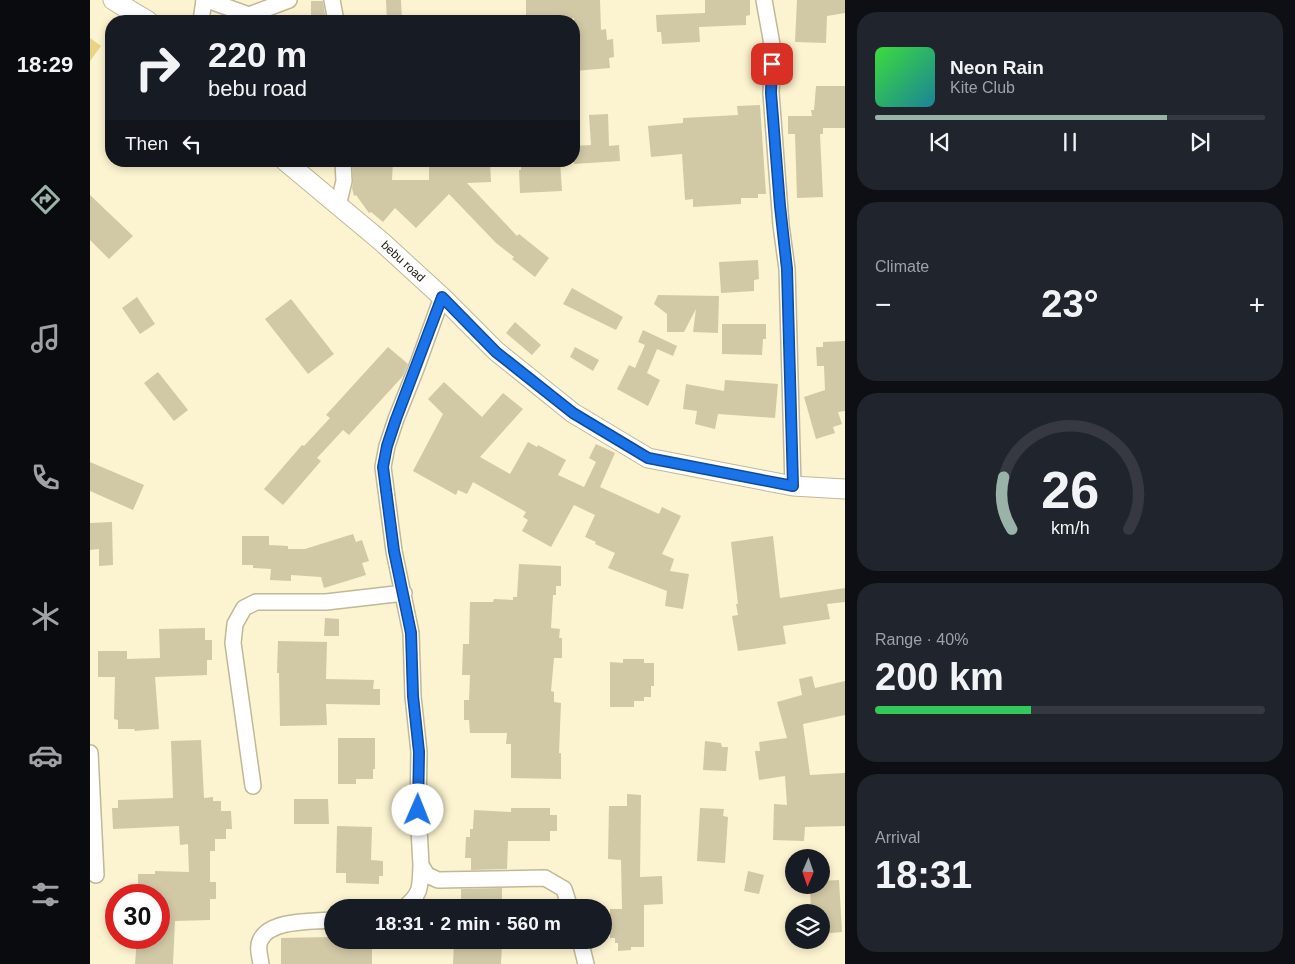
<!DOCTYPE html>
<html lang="en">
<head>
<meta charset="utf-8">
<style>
  :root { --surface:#171b24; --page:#20242c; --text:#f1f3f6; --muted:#9ea1a6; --line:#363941; --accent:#9ab3a8 }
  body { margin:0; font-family:Arial,sans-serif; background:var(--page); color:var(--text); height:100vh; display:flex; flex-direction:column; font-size:19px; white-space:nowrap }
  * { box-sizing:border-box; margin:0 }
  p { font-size:16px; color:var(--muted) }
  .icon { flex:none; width:28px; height:28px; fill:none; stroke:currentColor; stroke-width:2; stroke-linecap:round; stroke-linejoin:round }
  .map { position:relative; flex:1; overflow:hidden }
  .sheet { display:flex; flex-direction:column; gap:12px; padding:12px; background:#0d0f14; width:450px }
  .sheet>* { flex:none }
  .hud { position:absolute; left:15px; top:15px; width:475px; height:152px; border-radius:20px; box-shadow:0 2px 8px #0003; background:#171b24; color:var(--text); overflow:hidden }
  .needle { width:32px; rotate:182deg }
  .buttons { position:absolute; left:695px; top:849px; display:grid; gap:10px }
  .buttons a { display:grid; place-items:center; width:45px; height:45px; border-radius:50%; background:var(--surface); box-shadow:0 2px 8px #0003; font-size:25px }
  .speed { position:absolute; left:15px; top:884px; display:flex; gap:10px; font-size:25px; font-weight:700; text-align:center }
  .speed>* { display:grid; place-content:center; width:65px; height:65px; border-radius:50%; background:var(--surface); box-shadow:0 2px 8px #0003; line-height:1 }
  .speed .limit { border:8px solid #d22; background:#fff; color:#111 }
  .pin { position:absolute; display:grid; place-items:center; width:42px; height:42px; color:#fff; margin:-21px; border-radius:10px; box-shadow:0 2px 8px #0006 }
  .me { position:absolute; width:55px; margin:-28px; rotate:1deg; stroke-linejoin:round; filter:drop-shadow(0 0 4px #0008) }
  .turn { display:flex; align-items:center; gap:18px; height:105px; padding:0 20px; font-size:22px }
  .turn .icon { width:65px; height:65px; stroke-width:2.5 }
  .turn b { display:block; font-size:35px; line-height:42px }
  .then { display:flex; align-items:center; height:48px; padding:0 20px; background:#0003; gap:10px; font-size:19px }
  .big { font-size:38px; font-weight:700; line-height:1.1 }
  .sheet .card { flex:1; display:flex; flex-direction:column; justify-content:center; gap:8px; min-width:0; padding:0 18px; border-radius:20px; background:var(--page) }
  .sheet .dial { align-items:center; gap:0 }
  .dial svg { height:130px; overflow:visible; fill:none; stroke:var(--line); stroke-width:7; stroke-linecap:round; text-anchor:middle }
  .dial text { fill:var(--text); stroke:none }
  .song { display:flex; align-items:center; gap:15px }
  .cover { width:60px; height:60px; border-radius:8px; background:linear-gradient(135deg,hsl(120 70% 55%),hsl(190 70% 35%)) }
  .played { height:5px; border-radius:2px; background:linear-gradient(90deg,var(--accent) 75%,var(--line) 75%) }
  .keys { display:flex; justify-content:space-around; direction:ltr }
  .heat { display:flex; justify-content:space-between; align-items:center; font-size:28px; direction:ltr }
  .charge { height:8px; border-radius:4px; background:linear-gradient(90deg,#34c759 40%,var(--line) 0) }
  .trip { position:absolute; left:234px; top:899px; width:288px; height:50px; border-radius:25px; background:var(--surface); box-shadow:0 2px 8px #0003; font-weight:700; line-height:50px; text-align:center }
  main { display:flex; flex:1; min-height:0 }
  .tab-bar { display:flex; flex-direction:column; width:90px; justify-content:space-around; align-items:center; background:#090b0e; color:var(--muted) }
  .tab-bar .icon { width:35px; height:35px }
  .tab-bar .active { color:var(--accent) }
  .tab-bar b { font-size:22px; color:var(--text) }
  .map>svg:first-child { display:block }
</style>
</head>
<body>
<main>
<nav class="tab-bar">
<b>18:29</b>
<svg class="icon active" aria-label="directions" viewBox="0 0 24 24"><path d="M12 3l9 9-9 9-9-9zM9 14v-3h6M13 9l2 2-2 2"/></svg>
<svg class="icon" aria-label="music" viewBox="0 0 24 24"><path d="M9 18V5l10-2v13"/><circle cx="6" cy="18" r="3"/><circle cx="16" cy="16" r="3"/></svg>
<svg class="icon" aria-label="phone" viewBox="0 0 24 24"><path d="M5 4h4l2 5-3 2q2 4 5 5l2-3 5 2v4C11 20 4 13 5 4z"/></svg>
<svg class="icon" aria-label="climate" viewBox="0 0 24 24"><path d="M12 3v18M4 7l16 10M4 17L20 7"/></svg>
<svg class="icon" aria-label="car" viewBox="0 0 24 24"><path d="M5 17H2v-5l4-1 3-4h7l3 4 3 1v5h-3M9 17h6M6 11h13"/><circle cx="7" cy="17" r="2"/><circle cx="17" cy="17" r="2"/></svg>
<svg class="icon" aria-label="filters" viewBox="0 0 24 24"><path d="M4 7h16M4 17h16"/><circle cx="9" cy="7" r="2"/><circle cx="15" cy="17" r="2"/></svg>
</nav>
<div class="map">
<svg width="755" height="964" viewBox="0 0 755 964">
  <rect width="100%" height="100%" fill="#fcf3d0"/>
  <!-- green -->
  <path fill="#e9d484" d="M0,38L11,46L0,61Z"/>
  <!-- building -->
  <path fill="#d1c8a6" d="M296,0H311L312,21H297Z
    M436,0H510L511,30L516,29L517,40L523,39L524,57L519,58L520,68L484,71V18L456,20V21H436Z
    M615,0H660V15L656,16V25L609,27L610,42L572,44L571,32H567L566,15L615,13Z
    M707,0H755V13L737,16L736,43L705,42Z
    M221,1H233L236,21H221Z
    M726,86H755V128H733V134H730L733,197L707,198L705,134H698V116H722L721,110H724Z
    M670,105L676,194H668V198H651V204L603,207V199L595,200L592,154L561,157L558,126L593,123V118L648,115L647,106Z
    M518,114L519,146L529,145L530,161L484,164V146L501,145L499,115Z
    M262,161H303L302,180H339V161H400L401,182L377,183L427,236L429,234L459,258L445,277L422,259L424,257L406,243L359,194L326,228L305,208L293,222L281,212L279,213L266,195L264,196L262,188L263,181Z
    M431,161H470L472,191L430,193L429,170H431Z
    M0,195L43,236L19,259L0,240Z
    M668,260L669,279L664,280V291L631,293L629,262Z
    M482,288L533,317L526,330L473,304Z
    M568,295L629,296L628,333L603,332L606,309L594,332H577V314L564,304Z
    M47,297L65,324L50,334L32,308Z
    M201,299L244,354L218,374L175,319Z
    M425,322L451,345L442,355L416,333Z
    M632,324H676V339H673L672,355L632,354Z
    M553,330L587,346L583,356L567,349L557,373L570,380L558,406L527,389L539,365L545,368L555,345L548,342Z
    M755,341V411L748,412L752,424L743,427L745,433L726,439L714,397L735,390L734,366H727L726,347H733V342Z
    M298,347L318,364L313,376L259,435L253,430L227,458L231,461L193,505L174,489L212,445L214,446L240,418L236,415Z
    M485,347L509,360L503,371L480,357Z
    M68,372L98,410L84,421L54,383Z
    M635,380L688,384L685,418L628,414L625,429L605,424L607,411L593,409L596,384L634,391Z
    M354,382L392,417L413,393L433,409L390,457L420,474L438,442L447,447L448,445L476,460L468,475L494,487L506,462L499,458L506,444L525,453L510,487L569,514L572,507L591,516L572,554L584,559L580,571L599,574L593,609L575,606L577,591L518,568L525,553L505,544L506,542L495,537L505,515L484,505L461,547L432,531L438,520L433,517L436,512L383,482L377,494L368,490L366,495L323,471L353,414L338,399Z
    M0,462L54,485L43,510L0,491Z
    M22,522L23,565L9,566V549L0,550V523Z
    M263,534L266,542L272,540L279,561L272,563L276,575L234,588L231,577L201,575V581L180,580L181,569L163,568V565H152V536H179V545L198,546V549H215Z
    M683,536L690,598L755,588V602L737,604L740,619L693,626L696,644L648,651L642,616L648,615L646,604H648L641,542Z
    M429,564L471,566V586H466V595H463L461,628L470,629L469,638H472V658H464L461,691L464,692V702L471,703L469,753H471V779L421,778V744H416L417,733H380L379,720H374V700H379L380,675H372L373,644H379L380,602H403L404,599L423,600V597H427Z
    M235,618L249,619V636H234Z
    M115,628V640H122V660H117V675L65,677L69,729L45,731L44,729H28V720L24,719L25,677H8V651H37V659L70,658L69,629Z
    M188,641L237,642L236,679L284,680L283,689H290V705L236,704L237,725L190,726L189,673H187Z
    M533,659H554V663H564V686H561V697H554V701H544V707H520V662L533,663Z
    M722,676L725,688L755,681V715L713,724L720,775L755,773V826L715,827L714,841L683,840L684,804L697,805L695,776L669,780L665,751H670L669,742L697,738L687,702L712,695L709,679Z
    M248,738H285V769H283V779H266V784H248Z
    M111,740L114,798L123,797V801H131V811H141L142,829H136V839H125V851H120V882H126V899H120V920L85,921L83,964H45L47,938H69V895H53V887H48V874H65V871L99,872L98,844L90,845L89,826L23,829L22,808H28V800L83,798L81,741Z
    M615,741L631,743L632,747H638L636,771L613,770Z
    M537,794L551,795L550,877L572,876L573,904L554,905V947H541V950L528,951V943H525V938H520V909H532L531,860L518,859L519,806H537Z
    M204,799H238L239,824H204Z
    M421,808H460V815H467V831H460V841H418L417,869L381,870V858H375L376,837H380V829H383L384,810L421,812Z
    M610,808L634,809L633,816L638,817L635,863L607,861Z
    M247,826L282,827L281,860L293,861V876H289V884L256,883V873H246Z
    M658,871L674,875L669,894L654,891Z
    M749,880L752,932L731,934V912H721L720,885H731V881Z
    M412,888V908H371V889Z
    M242,937V940L282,941V964H191V938Z
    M364,942L412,945L411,964H363Z"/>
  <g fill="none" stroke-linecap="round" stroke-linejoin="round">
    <defs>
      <path id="minor" d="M117,0L159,15L199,0
        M242,0L246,21
        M674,0L683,50L681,93L691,225L697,269L703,486
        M111,21L114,0
        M248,206L254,181L253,161
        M352,297L326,369L306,419L297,446L293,467L304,551L321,633L323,696L329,752L328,810L331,865L337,875L348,880L455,878L474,889L480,908
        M0,753L6,875
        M163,786L143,643L145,624L154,608L166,602H236L314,593
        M314,908C332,893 330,887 331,865
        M490,940L496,964
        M171,964C170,957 167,947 170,941C179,919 223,922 242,920"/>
      <g id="tertiary">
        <path d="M23,0L58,21"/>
        <path id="s1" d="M195,161L292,242L352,297L406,351L483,413L558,458L703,486L755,489"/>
      </g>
    </defs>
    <!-- minor casing -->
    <use href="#minor" stroke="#c1b896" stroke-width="18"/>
    <!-- tertiary casing -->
    <use href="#tertiary" stroke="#c1b896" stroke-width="21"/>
    <!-- minor -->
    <use href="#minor" stroke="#fff" stroke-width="15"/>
    <!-- tertiary -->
    <use href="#tertiary" stroke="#fff" stroke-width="19"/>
  </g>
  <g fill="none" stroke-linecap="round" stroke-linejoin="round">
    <defs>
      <path id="route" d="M328,810L329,752L323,696L321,633L304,551L293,467L297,446L306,419L352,297L406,352L483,413L558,458L703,486L697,269L690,206L681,93L682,64"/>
    </defs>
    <!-- route casing -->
    <use href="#route" stroke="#114b97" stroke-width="12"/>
    <!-- route -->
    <use href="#route" stroke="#1a73e8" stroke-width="9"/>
  </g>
  <g text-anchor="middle" stroke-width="5" stroke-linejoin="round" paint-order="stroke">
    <!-- street labels -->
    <g font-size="12" fill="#262215" stroke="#fff">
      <text dy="4" stroke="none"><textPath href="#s1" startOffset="155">bebu road</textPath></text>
    </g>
  </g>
</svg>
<div class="buttons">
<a><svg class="needle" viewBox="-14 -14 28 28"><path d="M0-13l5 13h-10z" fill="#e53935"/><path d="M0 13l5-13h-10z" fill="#9ea1a6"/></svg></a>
<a><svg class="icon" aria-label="layers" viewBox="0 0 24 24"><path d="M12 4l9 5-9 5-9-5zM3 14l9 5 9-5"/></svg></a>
</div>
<div class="speed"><div class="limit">30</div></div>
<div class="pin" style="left:682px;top:64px;background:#d93025"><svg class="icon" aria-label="arrive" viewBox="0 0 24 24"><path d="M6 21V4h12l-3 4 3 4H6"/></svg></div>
<svg class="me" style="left:328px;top:810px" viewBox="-20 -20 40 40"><circle r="19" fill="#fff"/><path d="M0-13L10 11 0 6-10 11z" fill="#1a73e8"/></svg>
<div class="trip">18:31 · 2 min · 560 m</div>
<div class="hud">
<div class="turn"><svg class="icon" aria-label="right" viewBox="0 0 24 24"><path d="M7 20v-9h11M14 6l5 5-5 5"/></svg><div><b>220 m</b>bebu road</div></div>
<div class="then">Then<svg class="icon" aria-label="left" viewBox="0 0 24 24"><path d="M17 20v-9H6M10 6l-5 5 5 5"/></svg></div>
</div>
</div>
<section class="sheet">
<div class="card">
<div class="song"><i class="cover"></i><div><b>Neon Rain</b><p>Kite Club</p></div></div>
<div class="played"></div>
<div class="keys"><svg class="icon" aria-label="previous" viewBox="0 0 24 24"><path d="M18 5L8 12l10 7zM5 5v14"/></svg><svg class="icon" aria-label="pause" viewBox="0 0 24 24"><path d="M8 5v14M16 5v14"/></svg><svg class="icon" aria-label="next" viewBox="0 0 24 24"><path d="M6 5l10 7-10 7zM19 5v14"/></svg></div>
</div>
<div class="card"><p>Climate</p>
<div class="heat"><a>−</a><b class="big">23°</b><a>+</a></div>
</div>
<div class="card dial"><svg viewBox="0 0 100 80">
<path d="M14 69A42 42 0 1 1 86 69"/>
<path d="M14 69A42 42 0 0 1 9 37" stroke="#9ab3a8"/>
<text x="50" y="56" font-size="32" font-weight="700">26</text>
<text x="50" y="72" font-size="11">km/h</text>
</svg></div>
<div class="card"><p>Range · 40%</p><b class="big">200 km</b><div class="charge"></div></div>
<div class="card"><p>Arrival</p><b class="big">18:31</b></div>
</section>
</main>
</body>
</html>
